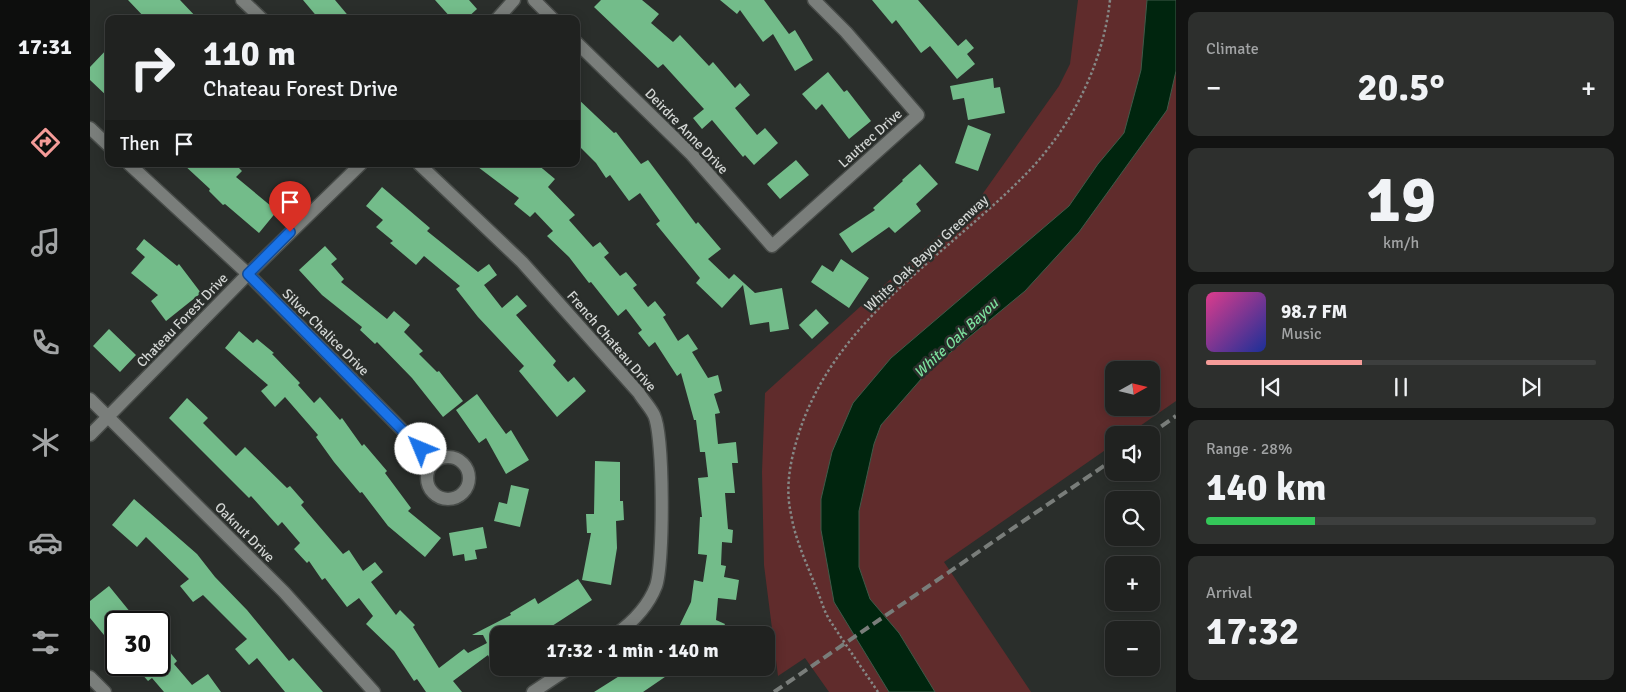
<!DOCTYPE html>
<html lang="en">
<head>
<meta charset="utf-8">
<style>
  :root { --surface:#202220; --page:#2d2f2d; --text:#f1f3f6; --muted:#a2a4a5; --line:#3d3f3e; --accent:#f59b98 }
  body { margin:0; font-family:Signika,sans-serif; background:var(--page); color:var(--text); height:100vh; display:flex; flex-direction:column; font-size:19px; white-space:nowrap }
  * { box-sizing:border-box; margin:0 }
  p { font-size:16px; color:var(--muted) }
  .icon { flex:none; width:28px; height:28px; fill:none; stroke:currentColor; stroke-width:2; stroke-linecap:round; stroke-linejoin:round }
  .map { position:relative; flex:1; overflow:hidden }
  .sheet { display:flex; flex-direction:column; gap:12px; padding:12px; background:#121312; width:450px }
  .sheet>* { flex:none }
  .banner { position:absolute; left:15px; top:15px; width:475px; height:152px; border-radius:10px; box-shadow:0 2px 12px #0003,0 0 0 1px var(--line); background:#202220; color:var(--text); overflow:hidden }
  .needle { width:32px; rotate:82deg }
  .buttons { position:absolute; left:1015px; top:361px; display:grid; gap:10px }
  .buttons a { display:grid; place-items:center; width:55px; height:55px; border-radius:10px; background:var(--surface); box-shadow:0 2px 12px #0003,0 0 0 1px var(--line); font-size:25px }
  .speed { position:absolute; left:15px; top:611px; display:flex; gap:10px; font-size:25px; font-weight:700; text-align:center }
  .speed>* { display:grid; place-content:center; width:65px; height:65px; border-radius:50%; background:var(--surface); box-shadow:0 2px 12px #0003,0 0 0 1px var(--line); line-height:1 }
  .speed .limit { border:2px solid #111; border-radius:8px; background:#fff; color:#111 }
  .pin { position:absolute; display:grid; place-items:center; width:42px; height:42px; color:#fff; margin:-51px -21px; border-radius:50% 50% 50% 0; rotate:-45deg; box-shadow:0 0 5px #0007 }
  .pin .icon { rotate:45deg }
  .me { position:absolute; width:55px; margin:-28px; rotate:315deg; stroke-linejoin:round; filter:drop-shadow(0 0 4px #0008) }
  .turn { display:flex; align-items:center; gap:18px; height:105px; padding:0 15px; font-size:22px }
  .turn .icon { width:65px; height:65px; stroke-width:2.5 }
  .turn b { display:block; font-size:35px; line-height:42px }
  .then { display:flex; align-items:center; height:48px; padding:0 15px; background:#0003; gap:10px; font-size:19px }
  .big { font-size:38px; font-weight:700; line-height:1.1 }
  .sheet .widget { flex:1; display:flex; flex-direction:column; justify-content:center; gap:8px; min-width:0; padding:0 18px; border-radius:10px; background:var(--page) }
  .sheet .dial { align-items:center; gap:0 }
  .dial b { font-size:65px; line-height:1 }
  .song { display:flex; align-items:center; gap:15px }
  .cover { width:60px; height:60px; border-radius:8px; background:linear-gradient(135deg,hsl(330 70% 55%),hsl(230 70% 35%)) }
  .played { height:5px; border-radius:2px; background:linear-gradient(90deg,var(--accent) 40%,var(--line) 40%) }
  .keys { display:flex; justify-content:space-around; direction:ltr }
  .heat { display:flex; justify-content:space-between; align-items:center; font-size:28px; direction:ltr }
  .charge { height:8px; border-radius:4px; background:linear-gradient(90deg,#34c759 28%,var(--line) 0) }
  .trip { position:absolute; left:400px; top:626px; width:285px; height:50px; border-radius:10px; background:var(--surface); box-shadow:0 2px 12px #0003,0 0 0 1px var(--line); font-weight:700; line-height:50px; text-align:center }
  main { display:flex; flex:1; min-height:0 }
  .menu { display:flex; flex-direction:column; width:90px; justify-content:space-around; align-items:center; background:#0d0e0d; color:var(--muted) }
  .menu .icon { width:35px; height:35px }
  .menu .current { color:var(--accent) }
  .menu b { font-size:22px; color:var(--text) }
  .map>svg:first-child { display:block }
</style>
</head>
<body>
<main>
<nav class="menu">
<b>17:31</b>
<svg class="icon current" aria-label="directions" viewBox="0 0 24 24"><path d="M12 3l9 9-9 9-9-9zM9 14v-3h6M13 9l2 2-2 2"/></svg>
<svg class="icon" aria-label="music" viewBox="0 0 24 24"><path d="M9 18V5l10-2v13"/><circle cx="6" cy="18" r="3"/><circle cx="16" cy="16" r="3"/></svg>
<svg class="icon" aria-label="phone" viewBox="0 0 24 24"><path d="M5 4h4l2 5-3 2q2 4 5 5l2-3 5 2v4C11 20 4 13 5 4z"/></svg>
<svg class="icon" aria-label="climate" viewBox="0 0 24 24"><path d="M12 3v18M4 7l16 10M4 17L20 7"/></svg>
<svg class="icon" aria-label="car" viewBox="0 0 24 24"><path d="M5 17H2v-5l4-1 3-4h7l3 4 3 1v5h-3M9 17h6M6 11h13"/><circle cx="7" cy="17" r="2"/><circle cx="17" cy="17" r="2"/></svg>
<svg class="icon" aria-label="filters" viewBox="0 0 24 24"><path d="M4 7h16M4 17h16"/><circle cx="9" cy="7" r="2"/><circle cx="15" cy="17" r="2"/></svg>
</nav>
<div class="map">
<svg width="1086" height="692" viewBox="0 0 1086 692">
  <rect width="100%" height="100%" fill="#2a2e2b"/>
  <!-- green -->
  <path fill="#602c2c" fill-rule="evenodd" d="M988,0H1086V401L1037,435H1024V444L854,562L941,692H739L715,658L688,676L674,565L672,472L675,393L889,199L969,86L980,64ZM1024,370H1061V408H1024Z"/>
  <!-- water -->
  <path fill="#00250e" stroke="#3f5a49" d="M1057,0H1086V71L1077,110L989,232L935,291L839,370L791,425L784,444L769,511V567L780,599L809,633L845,692H799L744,602L731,530V499L742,452L763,403L801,358L979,206L1008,164L1034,133L1051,70Z"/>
  <!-- building -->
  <path fill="#73bc8a" d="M38,0H90L108,19H56Z
    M213,0H245L261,19H229Z
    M345,0H379L387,9L376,19H362Z
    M511,0H552L569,14L561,23L583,42L590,35L619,66L623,62L645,88L650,83L660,95L645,108L667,135L675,128L688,143L664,165L655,155L653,157L622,120L612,129L603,118L614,109L573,64L568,68L504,7Z
    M630,0H674L699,34L705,30L723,60L705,71L683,34L673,42L650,10L647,14Z
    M782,0H828L868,46L876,39L884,48L877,54L885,64L867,79L840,46L831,53L806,20L802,24Z
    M19,47V98L0,80V67Z
    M738,72L754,92L757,90L781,121L759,139L732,104L726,110L712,94Z
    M903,78L904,88L910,87L915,113L878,120L874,98L863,100L860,86Z
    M486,97L524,133L526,132L551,164L558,160L606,224L608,222L631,249L618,259L639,279L644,274L665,293L692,288L699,329L680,332L679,322L660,325L653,285L632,308L606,283L610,278L566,224L570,221L550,193L539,201L520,175L516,178L506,163L486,143Z
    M878,125L901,134L888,171L865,163Z
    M706,160L719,175L690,199L677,184Z
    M93,164H145L152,171L146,177L187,211L169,233L135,204L133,205L119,191L120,189Z
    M384,164H447L465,179L458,187L485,215L479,220L503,247L510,242L519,253L514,257L530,276L536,272L547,285L543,288L558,307L565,301L576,315L573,317L588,341L598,334L608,349L602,352L618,378L628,375L632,391L624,394L630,413L625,414L628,444L646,442L648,463H642L645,493H635L638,529L643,530L642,543L632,542L631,565L636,566L634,577L649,580L646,600L628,598L626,620L635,624L630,635H585L601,602L604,580L613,582L617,555L608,554L610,517H612L608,478L618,477L615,452H610L606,420H604L591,373L587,376L565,342L559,347L548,333L552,330L536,309L528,316L501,282L499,283L479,257L457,236L463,231L445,212L440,217L424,204L429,198Z
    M830,164L848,184L826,204L831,211L805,233L799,227L762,253L749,234L785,210L783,208L813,181L812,180Z
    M292,187L340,228L337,231L388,272L399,264L407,275L394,285L412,308L427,295L437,306L426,315L466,361L463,365L478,382L484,377L496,391L467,417L429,371L434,366L388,317L366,289L370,286L334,256L326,265L300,243L303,241L286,227L293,220L276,206Z
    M54,239L87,266L89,264L111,293L76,321L61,301L68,295L41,273L55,257L46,249Z
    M235,246L247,259L241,264L254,279L251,282L297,319L304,311L320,325L314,332L333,351L329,354L347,372L349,371L373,401L353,417L322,378L287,342L285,344L270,330L272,327L232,295L209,270Z
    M751,259L779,278L759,308L721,282L732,265L743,272Z
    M726,309L739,323L722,339L709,325Z
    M19,329L46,355L30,372L3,346Z
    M149,331L163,343L167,339L184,353L182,354L210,383L208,385L224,403L230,397L250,420L252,418L272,446L274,444L297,471L295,473L321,508L318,511L351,538L335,557L298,526L272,492L270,493L244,462L226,437L228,435L195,397L185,407L171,391L178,385L135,348Z
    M387,394L416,434L421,430L439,460L416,474L396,438L389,443L366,410Z
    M97,398L118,418L113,423L146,456L155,447L197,488L200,486L214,502L211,505L253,554L259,550L273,571L285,562L293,572L281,582L306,615L310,610L325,625L323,627L349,668L374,649L378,653L397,643L393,635H382L421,615L420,613L445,598L448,604L488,579L502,600L462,626L464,630L454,635H409V676L398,655L363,681L372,692H336L327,679L324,681L304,651L276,624L283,616L269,598L257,607L235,578L232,580L219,561L217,563L204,549L210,543L192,522L188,526L161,496L159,498L79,418Z
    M505,461L530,462V501H533L534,520L526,521L527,548L521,585L492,580L501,533H497L496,514H504Z
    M421,485L439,489L430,527L404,521L409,502L417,504Z
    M44,499L107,554L125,577L157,610L199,661L203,658L233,692H195L167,658L159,665L145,649L157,639L113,595L103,602L90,586L99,579L56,537L47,547L22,525Z
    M393,527L397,548L385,550L387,559L375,561L374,554L363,556L359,533Z
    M19,586L41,613L30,622H26V625L14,635L0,618V601Z
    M69,639L87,661L84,664L102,685L118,674L131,692H74L62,678L58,681L44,665H69Z
    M542,668H588L553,692H504Z"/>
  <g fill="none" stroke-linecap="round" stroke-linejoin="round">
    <defs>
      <path id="street" d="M152,0L172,19
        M444,0L463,19
        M407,19L424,0
        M486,42L602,155L682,246L828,115L756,32L724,0
        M0,128L19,146
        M39,164L158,274L344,462
        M329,164L432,262L549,393C553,400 560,407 564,415C574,436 574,564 566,586C558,607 543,622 525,635
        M0,399L194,592L284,692
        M0,435L158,274L271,164
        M337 478a21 21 0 1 1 42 0a21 21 0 1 1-42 0Z
        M0,677L15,692
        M443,692L479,668"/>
    </defs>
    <!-- street casing -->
    <use href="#street" stroke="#484c49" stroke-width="15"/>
    <!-- path -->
    <path stroke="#858886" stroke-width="2.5" stroke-dasharray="2.5 2.5" stroke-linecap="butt" d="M788,692C772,668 755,644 739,619C733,609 730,596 725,585C716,562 705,539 701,514C695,488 700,462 708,436C743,321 853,258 934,176C980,130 1013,65 1020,0"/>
    <!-- street -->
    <use href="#street" stroke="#7a7e7b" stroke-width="12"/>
    <!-- rail -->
    <path stroke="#797d7a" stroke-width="4" stroke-dasharray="10 5" stroke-linecap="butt" d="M1059,435L1086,416
      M684,692L1024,459"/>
  </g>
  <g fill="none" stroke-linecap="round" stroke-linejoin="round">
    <defs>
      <path id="route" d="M200,232L158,274L331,449"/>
    </defs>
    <!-- route casing -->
    <use href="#route" stroke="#114b97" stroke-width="12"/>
    <!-- route -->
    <use href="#route" stroke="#1a73e8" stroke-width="9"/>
  </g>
  <g text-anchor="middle" stroke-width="5" stroke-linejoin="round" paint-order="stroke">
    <!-- street labels -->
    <g font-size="14" fill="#d3d6d4" stroke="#2a2e2b">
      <text transform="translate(597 131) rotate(46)" y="5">Deirdre Anne Drive</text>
      <text transform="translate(780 138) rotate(-42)" y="5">Lautrec Drive</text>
      <text transform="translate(836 253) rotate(-43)" y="5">White Oak Bayou Greenway</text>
      <text transform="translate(92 320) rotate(-46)" y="5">Chateau Forest Drive</text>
      <text transform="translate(236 332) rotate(45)" y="5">Silver Chalice Drive</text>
      <text transform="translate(522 341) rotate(49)" y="5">French Chateau Drive</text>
      <text transform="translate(155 532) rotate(45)" y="5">Oaknut Drive</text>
    </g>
    <!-- water labels -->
    <g font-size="15" font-style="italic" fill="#7bde9c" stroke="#2a2e2b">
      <text transform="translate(866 338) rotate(-43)" y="5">White Oak Bayou</text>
    </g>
  </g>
</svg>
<div class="buttons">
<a><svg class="needle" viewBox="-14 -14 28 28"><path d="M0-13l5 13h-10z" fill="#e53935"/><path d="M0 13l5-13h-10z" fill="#a2a4a5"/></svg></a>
<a><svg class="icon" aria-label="sound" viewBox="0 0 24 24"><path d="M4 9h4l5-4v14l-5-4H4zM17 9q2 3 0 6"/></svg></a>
<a><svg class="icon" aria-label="search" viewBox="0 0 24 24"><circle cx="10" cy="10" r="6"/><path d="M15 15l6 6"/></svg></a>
<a>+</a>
<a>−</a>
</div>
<div class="speed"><div class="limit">30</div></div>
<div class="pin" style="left:200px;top:232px;background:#d93025"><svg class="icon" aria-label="arrive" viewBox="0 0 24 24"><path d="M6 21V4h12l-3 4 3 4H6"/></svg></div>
<svg class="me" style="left:331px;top:449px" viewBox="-20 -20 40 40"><circle r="19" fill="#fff"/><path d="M0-13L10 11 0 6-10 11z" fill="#1a73e8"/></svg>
<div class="trip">17:32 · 1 min · 140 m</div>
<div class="banner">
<div class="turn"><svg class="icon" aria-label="right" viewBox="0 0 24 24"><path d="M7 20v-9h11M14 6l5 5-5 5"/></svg><div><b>110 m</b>Chateau Forest Drive</div></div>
<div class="then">Then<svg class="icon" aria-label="arrive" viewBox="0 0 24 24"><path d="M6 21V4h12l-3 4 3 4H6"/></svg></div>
</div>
</div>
<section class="sheet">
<div class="widget"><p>Climate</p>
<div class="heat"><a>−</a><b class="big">20.5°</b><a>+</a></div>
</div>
<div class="widget dial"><b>19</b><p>km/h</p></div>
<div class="widget">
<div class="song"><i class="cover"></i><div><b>98.7 FM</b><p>Music</p></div></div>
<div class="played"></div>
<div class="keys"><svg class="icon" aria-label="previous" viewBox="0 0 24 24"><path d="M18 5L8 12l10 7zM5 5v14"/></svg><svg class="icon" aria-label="pause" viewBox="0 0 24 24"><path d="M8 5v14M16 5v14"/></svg><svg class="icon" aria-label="next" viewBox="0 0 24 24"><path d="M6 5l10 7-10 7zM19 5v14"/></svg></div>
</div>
<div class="widget"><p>Range · 28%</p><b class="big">140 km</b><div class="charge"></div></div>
<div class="widget"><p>Arrival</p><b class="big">17:32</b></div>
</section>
</main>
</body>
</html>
